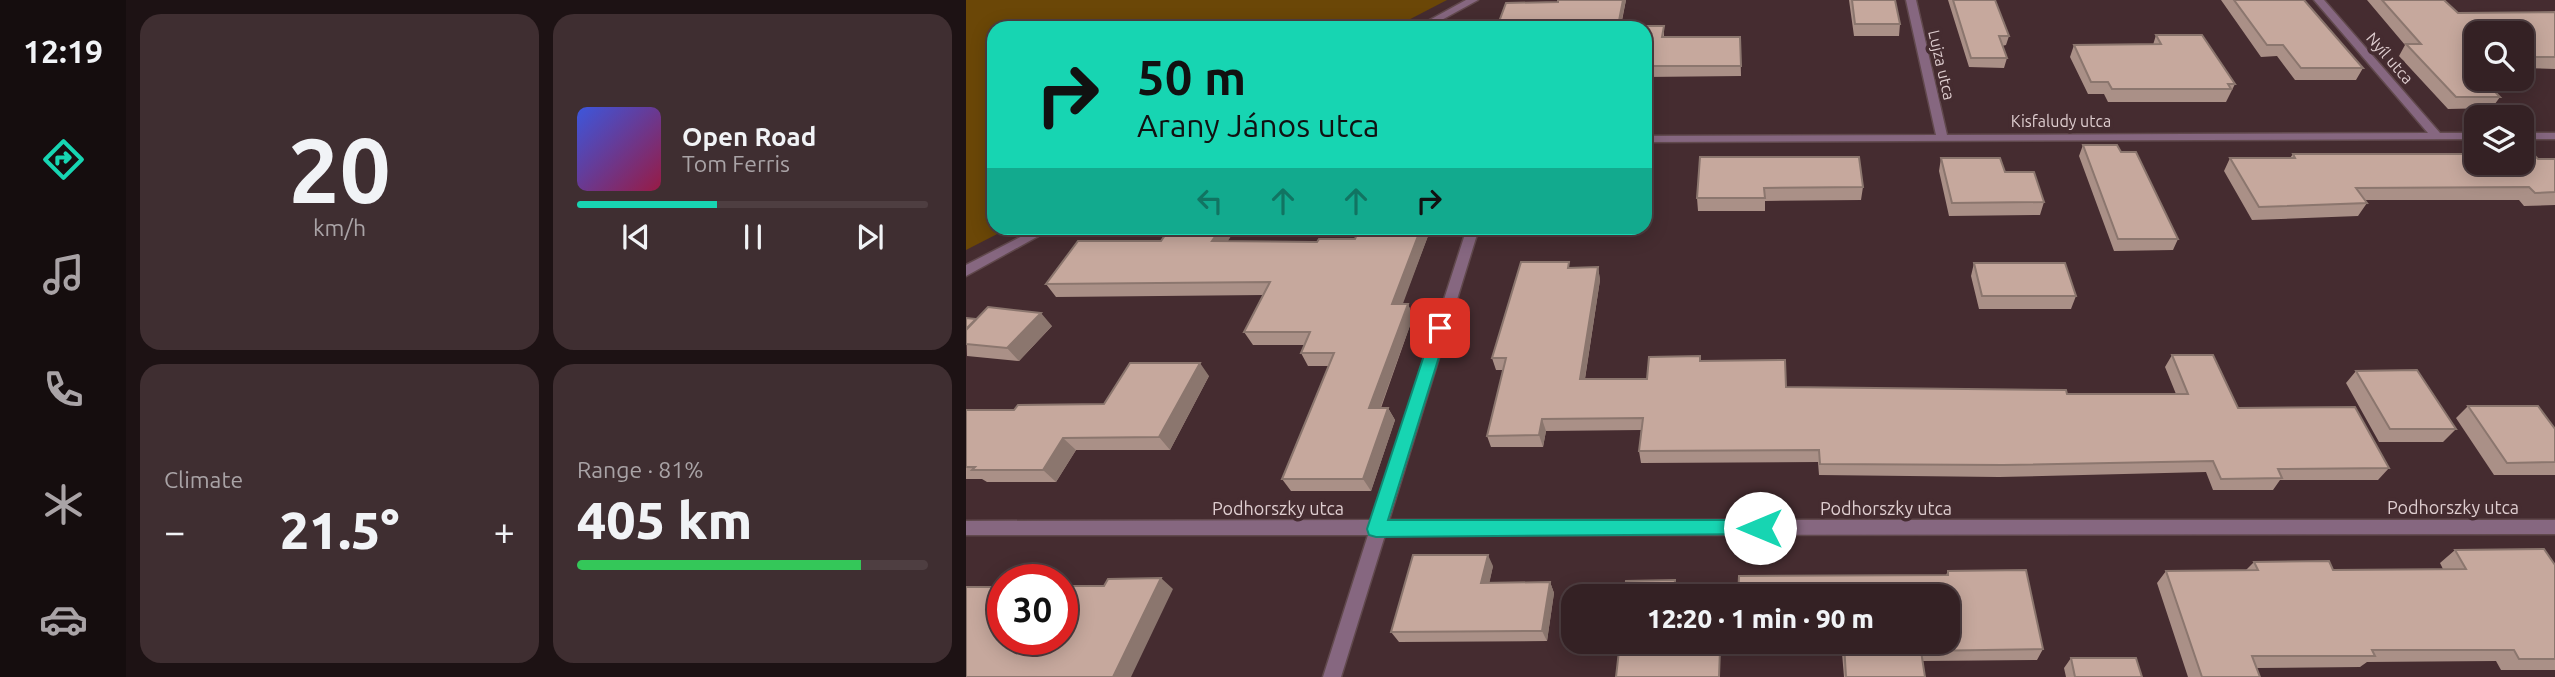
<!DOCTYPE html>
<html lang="en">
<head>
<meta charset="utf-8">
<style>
  :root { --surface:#342124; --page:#3f2e31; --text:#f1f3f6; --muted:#a9a3a6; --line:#4e3e41; --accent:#17d5b2 }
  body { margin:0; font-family:Ubuntu,sans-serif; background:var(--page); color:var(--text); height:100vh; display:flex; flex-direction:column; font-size:26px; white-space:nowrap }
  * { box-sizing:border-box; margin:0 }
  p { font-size:23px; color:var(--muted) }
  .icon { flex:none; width:38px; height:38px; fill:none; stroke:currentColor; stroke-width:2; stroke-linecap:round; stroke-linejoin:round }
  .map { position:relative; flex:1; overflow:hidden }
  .side { display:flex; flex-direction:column; gap:14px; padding:14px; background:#1d1214; width:840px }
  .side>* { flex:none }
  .hud { position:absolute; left:21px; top:21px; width:665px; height:214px; border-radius:21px; box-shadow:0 4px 18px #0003,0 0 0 2px var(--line); background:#17d5b2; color:#111; overflow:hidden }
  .controls { position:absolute; left:1498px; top:21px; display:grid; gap:14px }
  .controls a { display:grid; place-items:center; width:70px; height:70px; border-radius:14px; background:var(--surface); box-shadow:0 4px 18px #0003,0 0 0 2px var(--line); font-size:35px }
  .speed { position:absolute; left:21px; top:564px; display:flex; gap:14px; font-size:35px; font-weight:700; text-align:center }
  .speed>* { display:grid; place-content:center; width:91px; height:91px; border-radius:50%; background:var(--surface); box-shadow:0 4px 18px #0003,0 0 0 2px var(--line); line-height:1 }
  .speed .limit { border:10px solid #d22; background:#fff; color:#111 }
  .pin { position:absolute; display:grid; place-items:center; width:60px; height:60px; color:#fff; margin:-30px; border-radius:14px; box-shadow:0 4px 10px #0006 }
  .me { position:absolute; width:77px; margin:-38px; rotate:270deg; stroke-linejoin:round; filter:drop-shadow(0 0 5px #0008) }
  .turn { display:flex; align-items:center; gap:24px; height:147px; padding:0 35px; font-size:32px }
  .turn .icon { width:91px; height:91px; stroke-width:2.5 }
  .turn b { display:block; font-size:49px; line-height:60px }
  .lanes { display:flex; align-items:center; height:66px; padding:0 35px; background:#0003; justify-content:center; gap:35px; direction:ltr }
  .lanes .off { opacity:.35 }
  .big { font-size:52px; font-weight:800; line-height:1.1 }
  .side .card { flex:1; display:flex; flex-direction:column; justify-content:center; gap:10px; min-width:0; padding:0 24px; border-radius:21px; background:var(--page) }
  .side .dial { align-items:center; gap:0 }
  .dial b { font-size:91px; line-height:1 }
  .song { display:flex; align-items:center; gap:21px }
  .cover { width:84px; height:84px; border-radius:10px; background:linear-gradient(135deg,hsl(230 70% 55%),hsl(340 70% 35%)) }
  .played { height:7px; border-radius:4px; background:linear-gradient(90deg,var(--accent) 40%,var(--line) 40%) }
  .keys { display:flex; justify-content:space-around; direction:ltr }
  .heat { display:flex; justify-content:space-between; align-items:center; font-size:38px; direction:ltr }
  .charge { height:10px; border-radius:5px; background:linear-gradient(90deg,#34c759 81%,var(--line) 0) }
  .side .tiles { flex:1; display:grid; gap:14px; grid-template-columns:repeat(2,1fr) }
  .trip { position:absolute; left:595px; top:584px; width:399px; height:70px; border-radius:21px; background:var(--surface); box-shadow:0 4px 18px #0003,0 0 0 2px var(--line); font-weight:800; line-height:70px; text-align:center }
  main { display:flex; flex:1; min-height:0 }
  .tab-bar { display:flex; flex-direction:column; width:126px; justify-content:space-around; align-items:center; background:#150d0e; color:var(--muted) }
  .tab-bar .icon { width:49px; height:49px }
  .tab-bar .on { color:var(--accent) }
  .tab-bar b { font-size:32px; color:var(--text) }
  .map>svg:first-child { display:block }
</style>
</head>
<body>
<main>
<nav class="tab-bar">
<b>12:19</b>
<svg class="icon on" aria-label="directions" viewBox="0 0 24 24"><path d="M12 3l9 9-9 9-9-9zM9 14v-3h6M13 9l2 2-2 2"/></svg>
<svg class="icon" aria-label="music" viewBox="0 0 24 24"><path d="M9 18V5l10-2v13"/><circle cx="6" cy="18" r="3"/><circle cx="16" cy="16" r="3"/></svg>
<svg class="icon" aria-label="phone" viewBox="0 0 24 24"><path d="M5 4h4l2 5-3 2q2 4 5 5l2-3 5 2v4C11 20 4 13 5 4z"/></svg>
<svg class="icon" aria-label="climate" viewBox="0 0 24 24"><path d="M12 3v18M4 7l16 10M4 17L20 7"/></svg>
<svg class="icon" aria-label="car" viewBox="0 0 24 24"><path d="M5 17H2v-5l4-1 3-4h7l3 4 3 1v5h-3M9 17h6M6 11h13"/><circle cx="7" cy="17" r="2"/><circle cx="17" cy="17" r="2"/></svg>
</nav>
<section class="side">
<div class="tiles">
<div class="card dial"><b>20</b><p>km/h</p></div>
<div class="card">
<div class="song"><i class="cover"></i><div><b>Open Road</b><p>Tom Ferris</p></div></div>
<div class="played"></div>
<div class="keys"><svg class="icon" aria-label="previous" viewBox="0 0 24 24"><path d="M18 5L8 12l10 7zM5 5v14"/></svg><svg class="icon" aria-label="pause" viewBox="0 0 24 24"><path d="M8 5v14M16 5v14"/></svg><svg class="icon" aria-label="next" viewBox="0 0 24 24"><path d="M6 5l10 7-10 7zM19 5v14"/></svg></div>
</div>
<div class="card"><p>Climate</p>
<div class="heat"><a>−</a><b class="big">21.5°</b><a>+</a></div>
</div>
<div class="card"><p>Range · 81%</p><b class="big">405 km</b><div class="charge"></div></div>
</div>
</section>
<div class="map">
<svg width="1589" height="677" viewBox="0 0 1589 677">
  <rect width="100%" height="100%" fill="#452c30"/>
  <!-- green -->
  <path fill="#6b4707" d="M0,0H481L427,28H28V228H43L0,250Z"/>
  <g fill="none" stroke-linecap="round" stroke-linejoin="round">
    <defs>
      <path id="street" d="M500,0H512L461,28H449Z
        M940,0H950L981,135L1462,133L1348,0H1358L1474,133H1510V139L679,142V136L970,135Z
        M1556,133H1589V139H1556Z
        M72,228H87L0,276V265Z
        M501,228H513L423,520H1589V534L419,535L375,677H357L402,535H0V521L407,520Z"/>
    </defs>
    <!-- street casing -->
    <use href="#street" stroke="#61494d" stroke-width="3"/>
    <!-- street -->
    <use href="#street" fill="#866780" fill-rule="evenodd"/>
  </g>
  <!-- wall -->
  <path fill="#aa9087" d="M592,0H660L655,26H698V37H774L775,76L679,77V28H525V27H531L540,3L592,2Z
    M883,0H929L934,24L933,36H888Z
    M982,0H1029L1043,36L1040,45L1036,46L1041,58L1038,68L1003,67Z
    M1255,0H1338L1397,68L1390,80H1329L1311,56L1295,57Z
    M1401,0H1478L1492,13L1589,12V69L1556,68V33H1510V79L1534,97L1526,108L1482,109L1433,56L1439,45Z
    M1190,35L1269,84L1260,102H1142L1138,94H1122L1104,57L1108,45H1187Z
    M1117,145L1155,152L1212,239L1207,250L1148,251L1113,156Z
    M1327,154L1589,159V205L1558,206L1553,200H1399L1401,203L1392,216L1286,220L1258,171L1264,158H1324Z
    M734,157L897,187L895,200L799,201V211H732L731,198Z
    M975,158L1039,172L1078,202L1074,215L983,216L973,171Z
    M465,228L436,304H442L447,317L415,408H422L429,420L405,491H325L316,479L363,366H342L335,353L338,345H287L278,332L298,295L90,297L80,284L262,242H351L389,239Z
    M1008,263L1110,296L1105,309H1013L1005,276Z
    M604,267H632L634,280L619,379H681L734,361L820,387L1101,394H1210L1199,367L1206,355L1272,408L1423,468L1412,480H1314L1307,490H1247L1240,472L1033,477L853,475L852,462L675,463L673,451L675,430L580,431L577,447H525L521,436L537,370H530L526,358Z
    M0,318L86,326L53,361L1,356Z
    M1390,371L1490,429L1477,442H1413L1380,383Z
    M243,376L204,450H110L90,482H21L16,479H0V410H48L138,404Z
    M1502,406L1589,429V475H1528L1490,418Z
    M1489,550L1589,565V670H1535L1530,661L1401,662L1394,667L1290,668L1294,677H1222L1191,583L1200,571L1280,570L1288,562L1367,570L1477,569L1474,563Z
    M527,566L523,583L584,582L588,593L581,641L433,642L425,632Z
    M982,571L1077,649L1071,660L957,661L959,677H878L876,653L773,654L772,642L980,575Z
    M1105,658L1176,677H1100L1098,668Z"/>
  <!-- shaded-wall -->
  <path fill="#8b766e" d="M657,0H660L654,28L652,26Z
    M255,228H270L254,254L246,241Z
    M455,228H465L432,317L426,304Z
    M632,267L634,280L617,391L614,379Z
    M442,304L447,317L410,420L403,408Z
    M75,313L86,326L53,361L41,348Z
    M234,363L243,376L204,450L193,437Z
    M422,408L429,420L405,491L397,479Z
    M576,419L580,431L577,447L573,435Z
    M97,438L110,450L90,482L77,470Z
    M522,555L527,566L521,594L515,583Z
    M195,578L207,589L165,677H147Z
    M709,580L710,591V597H708Z
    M584,582L588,593L581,641L576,631Z"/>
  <!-- building -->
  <path fill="#c6a89d" stroke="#8b766e" stroke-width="2" d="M592,0H657L652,26H698L696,37H774L775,66H679V28H525V27H531L540,3L592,2Z
    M886,0H929L934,24H889Z
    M987,0H1029L1043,36H1033L1041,58H1005Z
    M1268,0H1338L1397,68H1335L1317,45H1301Z
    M1416,0H1478L1492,13L1589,12V57H1556V33H1510V64H1502L1510,72V79H1517L1534,97H1490L1440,44H1455Z
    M1190,35H1236L1269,84H1262L1265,89H1146L1142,82H1125L1108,45L1195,44Z
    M1117,145H1151L1155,152H1170L1212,239H1152Z
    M1327,154H1510V163H1556V155H1568L1572,159H1589V192L1569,193L1563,187L1390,188L1401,203L1293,207L1264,158H1329Z
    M734,157H893L897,187L798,188L799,198H731Z
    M975,158H1034L1039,172H1068L1078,202L986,203Z
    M204,228H255L246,241L351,242L353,239H389L392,232H399L400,228H455L426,304H442L403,408H422L397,479H316L368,353H335L344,332H278L304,282L80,284L112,241H195Z
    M555,262H603L602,268L632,267L614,379H681L683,357L734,356V361L819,360L820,387L1100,390L1101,394H1222L1206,355H1247L1272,408L1389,407L1423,468L1312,469L1316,478L1255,479L1247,461L1037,465L854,464L853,450L673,451L677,418L576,419L573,435L521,436L540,358H526Z
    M1008,263H1099L1110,296H1016Z
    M22,307L75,313L41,348L0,344V330Z
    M0,318L10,319L0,329Z
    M164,363H234L193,437L97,438L77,470H6L9,467H0V410H48L52,405L138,404Z
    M1451,370L1490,429H1424L1390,371Z
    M1502,406H1572L1589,429V462L1541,463Z
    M1578,549L1589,565V659H1553L1548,650H1406L1409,656H1286L1294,677H1236L1200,571L1292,570L1288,562L1363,561L1367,570L1500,569L1489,550Z
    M447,555H522L515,583L584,582L576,631L425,632Z
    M1060,570L1077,649L955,651L959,677H880L878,643L772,644V642H982V597H772L773,576L982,575V571Z
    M195,578L147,677H0V587H37V639H96V586H138L142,579Z
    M709,580L708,597H658L660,581Z
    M654,642H705L704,649H754L753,677H650Z
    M1105,658H1170L1176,677H1109Z"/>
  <!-- route -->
  <path fill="#17d5b2" stroke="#0f8a74" stroke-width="2" d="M474,322L482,328L422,520H794L801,522L803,528L801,534L410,537L403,535L401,529L467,328Z"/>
  <g text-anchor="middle" stroke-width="7" stroke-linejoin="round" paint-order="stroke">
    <!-- far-street labels -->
    <g font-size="16" fill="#decdcf" stroke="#452c30">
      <text transform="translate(1424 58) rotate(49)" y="6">Nyíl utca</text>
      <text transform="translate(976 65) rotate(77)" y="6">Lujza utca</text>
      <text x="1095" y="127">Kisfaludy utca</text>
    </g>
    <!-- street labels -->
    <g font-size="18" fill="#decdcf" stroke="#452c30">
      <text x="1487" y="514">Podhorszky utca</text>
      <text x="312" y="515">Podhorszky utca</text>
      <text x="920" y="515">Podhorszky utca</text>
    </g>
  </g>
</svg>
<div class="controls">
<a><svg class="icon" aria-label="search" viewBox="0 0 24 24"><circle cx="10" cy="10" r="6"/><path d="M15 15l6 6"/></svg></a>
<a><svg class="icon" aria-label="layers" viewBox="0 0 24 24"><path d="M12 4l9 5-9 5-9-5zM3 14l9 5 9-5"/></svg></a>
</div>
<div class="speed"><div class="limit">30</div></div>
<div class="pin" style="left:474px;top:328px;background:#d93025"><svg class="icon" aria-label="arrive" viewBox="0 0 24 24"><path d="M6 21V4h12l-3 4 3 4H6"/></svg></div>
<svg class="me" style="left:794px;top:528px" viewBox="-20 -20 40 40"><circle r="19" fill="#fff"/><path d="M0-13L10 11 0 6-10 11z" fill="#17d5b2"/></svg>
<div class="trip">12:20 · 1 min · 90 m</div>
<div class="hud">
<div class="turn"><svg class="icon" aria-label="right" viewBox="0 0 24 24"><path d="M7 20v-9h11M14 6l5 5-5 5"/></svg><div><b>50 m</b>Arany János utca</div></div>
<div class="lanes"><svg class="icon off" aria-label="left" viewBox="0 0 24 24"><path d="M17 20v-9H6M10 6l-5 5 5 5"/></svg><svg class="icon off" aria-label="ahead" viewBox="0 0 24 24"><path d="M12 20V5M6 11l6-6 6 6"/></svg><svg class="icon off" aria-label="ahead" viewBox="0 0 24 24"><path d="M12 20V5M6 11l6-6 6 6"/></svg><svg class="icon" aria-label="right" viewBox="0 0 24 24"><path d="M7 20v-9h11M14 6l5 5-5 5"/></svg></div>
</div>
</div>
</main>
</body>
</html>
